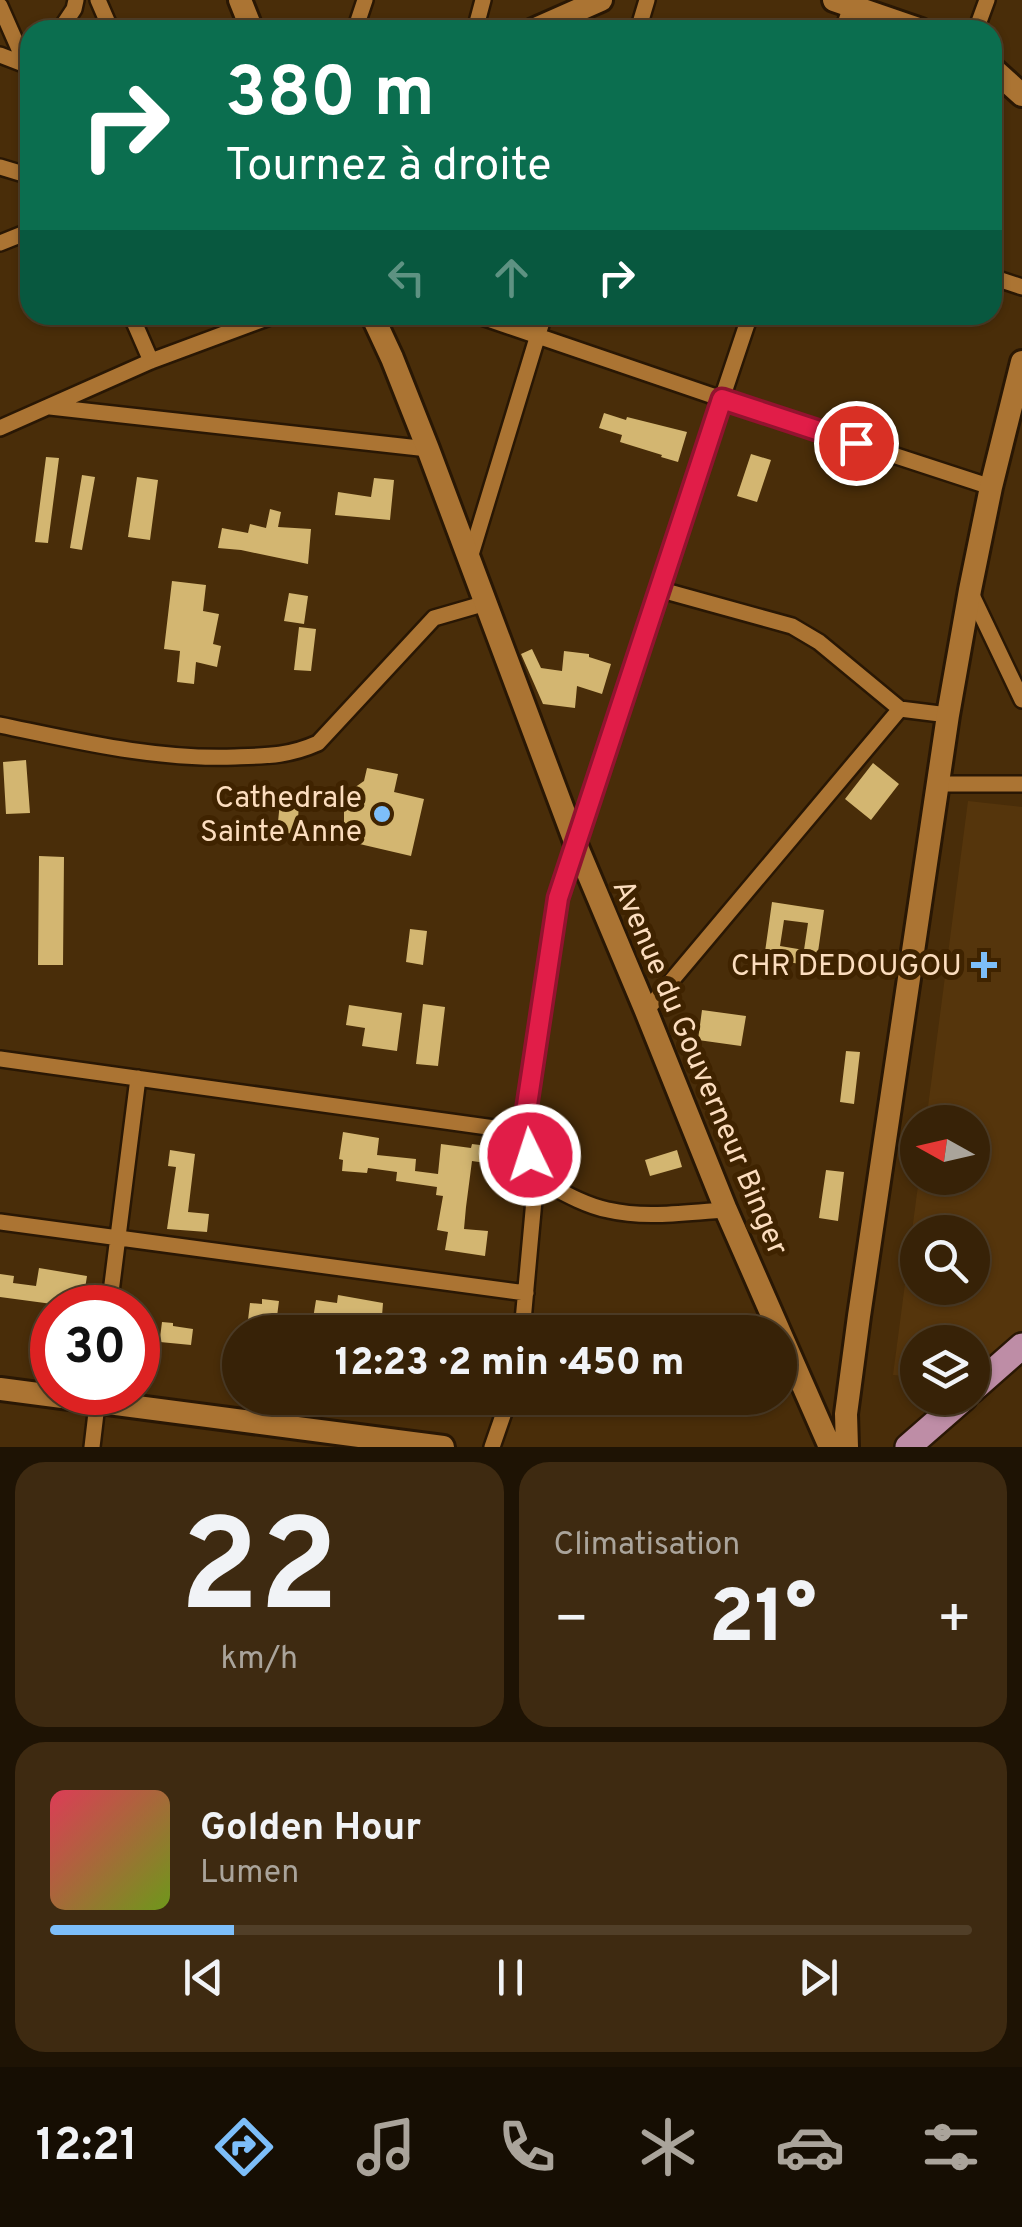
<!DOCTYPE html>
<html lang="fr">
<head>
<meta charset="utf-8">
<style>
  :root { --surface:#372207; --page:#3e2a11; --text:#f1f3f6; --muted:#aaa49b; --line:#513f28; --accent:#7dbef9 }
  body { margin:0; font-family:Overpass,sans-serif; background:var(--page); color:var(--text); height:100vh; display:flex; flex-direction:column; font-size:38px; white-space:nowrap }
  * { box-sizing:border-box; margin:0 }
  p { font-size:32px; color:var(--muted) }
  .icon { flex:none; width:55px; height:55px; fill:none; stroke:currentColor; stroke-width:2; stroke-linecap:round; stroke-linejoin:round }
  .map { position:relative; height:1447px; overflow:hidden }
  .drawer { display:flex; flex-direction:column; gap:15px; padding:15px; background:#1e1304; flex:1 }
  .drawer>* { flex:none }
  .banner { position:absolute; left:20px; top:20px; width:982px; height:305px; border-radius:30px; box-shadow:0 2px 8px #0004,0 0 0 2px var(--line); background:#0b6e4f; color:#fff; overflow:hidden }
  .needle { width:65px; rotate:278deg }
  .controls { position:absolute; left:900px; top:1105px; display:grid; gap:20px }
  .controls a { display:grid; place-items:center; width:90px; height:90px; border-radius:50%; background:var(--surface); box-shadow:0 2px 8px #0004,0 0 0 2px var(--line); font-size:50px }
  .speed { position:absolute; left:30px; top:1285px; display:flex; gap:20px; font-size:50px; font-weight:700; text-align:center }
  .speed>* { display:grid; place-content:center; width:130px; height:130px; border-radius:50%; background:var(--surface); box-shadow:0 2px 8px #0004,0 0 0 2px var(--line); line-height:1 }
  .speed .limit { border:15px solid #d22; background:#fff; color:#111 }
  .pin { position:absolute; display:grid; place-items:center; width:85px; height:85px; color:#fff; margin:-42px; border:5px solid #fff; border-radius:50%; box-shadow:0 2px 10px #0007 }
  .me { position:absolute; width:110px; margin:-55px; rotate:356deg; stroke-linejoin:round; filter:drop-shadow(0 0 8px #0008) }
  .turn { display:flex; align-items:center; gap:35px; height:210px; padding:0 40px; font-size:45px }
  .turn .icon { width:130px; height:130px; stroke-width:2.5 }
  .turn b { display:block; font-size:70px; line-height:85px }
  .lanes { display:flex; align-items:center; height:95px; padding:0 40px; background:#0003; justify-content:center; gap:50px; direction:ltr }
  .lanes .off { opacity:.35 }
  .big { font-size:75px; font-weight:800; line-height:1.1 }
  .drawer .tile { flex:1; display:flex; flex-direction:column; justify-content:center; gap:15px; min-width:0; padding:0 35px; border-radius:30px; background:var(--page) }
  .drawer .dial { align-items:center; gap:0 }
  .dial b { font-size:130px; line-height:1 }
  .song { display:flex; align-items:center; gap:30px }
  .cover { width:120px; height:120px; border-radius:15px; background:linear-gradient(135deg,hsl(350 70% 55%),hsl(80 70% 35%)) }
  .played { height:10px; border-radius:5px; background:linear-gradient(90deg,var(--accent) 20%,var(--line) 20%) }
  .keys { display:flex; justify-content:space-around; direction:ltr }
  .heat { display:flex; justify-content:space-between; align-items:center; font-size:55px; direction:ltr }
  .drawer .tiles { flex:1; display:grid; gap:15px; grid-template-columns:1fr 1fr }
  .tile:last-child { grid-column:span 2 }
  .trip { position:absolute; left:222px; top:1315px; width:575px; height:100px; border-radius:50px; background:var(--surface); box-shadow:0 2px 8px #0004,0 0 0 2px var(--line); font-weight:800; line-height:100px; text-align:center }
  .tab-bar { display:flex; height:160px; justify-content:space-around; align-items:center; background:#160e03; color:var(--muted) }
  .tab-bar .icon { width:70px; height:70px }
  .tab-bar .on { color:var(--accent) }
  .tab-bar b { font-size:45px; color:var(--text) }
  .map>svg:first-child { display:block }
</style>
</head>
<body>
<div class="map">
<svg width="1022" height="1447" viewBox="0 0 1022 1447">
  <rect width="100%" height="100%" fill="#492d09"/>
  <!-- built -->
  <path fill="#55350c" fill-rule="evenodd" d="M968,801L1022,807V1332L973,1375L972,1342H918L917,1377L893,1375L919,1178H972V1122H926ZM918,1232H972V1288H918Z"/>
  <!-- building -->
  <path fill="#d3b671" fill-rule="evenodd" d="M604,413L626,420L627,417L687,432L678,462L661,457L662,455L620,442L622,435L599,428Z
    M751,454L771,460L757,502L737,496Z
    M46,457L59,458L48,543L35,542Z
    M82,475L95,477L82,550L70,548Z
    M137,477L158,480L150,540L128,537Z
    M374,478L394,480L390,520L335,515L338,492L371,497Z
    M270,509L281,512L278,527L311,529L308,564L241,550L218,548L222,528L248,533L250,524L266,528Z
    M172,581L206,585L203,611L219,614L213,644L221,646L217,667L196,662L194,684L177,682L180,651L164,649Z
    M289,593L308,596L304,624L284,621Z
    M299,627L316,629L311,671L294,670Z
    M532,649L541,668L562,671L564,651L589,654V657L611,664L602,694L577,686L575,708L543,704L521,654Z
    M26,760L30,813L6,814L3,762Z
    M873,763L899,784L871,820L845,799Z
    M367,768L398,774L394,792L424,799L411,856L351,842L354,832L344,822V805L351,790L364,781Z
    M280,802L299,804L297,834L277,832Z
    M39,856L64,857L63,965H38Z
    M772,902L824,910L816,966L764,959ZM784,920L808,923L804,950L780,946Z
    M410,929L427,931L423,965L406,962Z
    M423,1004L445,1007L438,1066L416,1064Z
    M349,1005L402,1013L397,1051L362,1046L365,1028L346,1025Z
    M702,1010L746,1016L741,1046L698,1040Z
    M846,1051L860,1052L854,1104L840,1102Z
    M343,1132L379,1138L377,1155L416,1159L415,1171L438,1174L441,1144L471,1148L472,1144L496,1147L493,1164L472,1161L466,1207L464,1229L488,1231L485,1256L445,1250L448,1232L437,1230L443,1196L436,1195L437,1187L396,1181L397,1172L368,1168L367,1173L342,1171L343,1160L339,1159Z
    M170,1150L195,1154L188,1212L209,1214L207,1232L167,1229L176,1167L168,1166Z
    M677,1150L682,1167L650,1176L645,1160Z
    M826,1170L844,1172L838,1221L819,1218Z
    M39,1268L87,1276L82,1308L0,1297V1274L14,1276L13,1283L36,1286Z
    M338,1295L383,1303L382,1316L366,1314L365,1324L332,1320L331,1332L311,1331L316,1300L337,1303Z
    M262,1299L279,1301L275,1332L258,1331L260,1321L248,1320L250,1303L262,1304Z
    M162,1322L173,1323V1326L193,1329L191,1345L160,1342L155,1374L138,1371L142,1335L160,1338Z"/>
  <g fill="none" stroke-linecap="round" stroke-linejoin="round">
    <defs>
      <path id="street" d="M98,0L111,30
        M0,6L26,65L30,61
        M60,30L74,9L76,0
        M355,30L365,0
        M475,30L483,0
        M638,30L647,0
        M843,30L853,0
        M976,30L987,0
        M0,55L26,65L30,74
        M0,167L30,176
        M0,243L30,231
        M992,277L1022,287
        M131,315L151,361
        M476,315L722,399L991,487
        M50,407L428,449
        M0,428L151,361L275,315
        M470,558L544,315
        M658,589L792,626L819,642L900,709
        M970,591L1022,700
        M0,725C78,741 155,760 235,757C267,756 289,756 318,743L434,618L486,603
        M938,784H1022
        M646,1011L900,709L948,715
        M0,1059L523,1132
        M536,1178C559,1190 583,1205 608,1210C646,1219 688,1212 726,1210
        M0,1222L526,1293
        M109,1308L138,1078
        M522,1332L536,1178L523,1132L558,897L577,847L658,589L750,315
        M92,1447L98,1396
        M492,1447L509,1398"/>
      <path id="secondary" d="M240,0L252,30
        M834,0L921,30
        M533,30L601,0
        M992,68L1022,95
        M372,315L392,358L428,449L577,847L646,1011L726,1210L830,1447
        M0,1389L443,1447
        M847,1447L846,1414L859,1316L948,715L970,590L991,487L1022,362"/>
      <path id="primary" d="M972,1390L1022,1346
        M908,1447L964,1398"/>
    </defs>
    <!-- street casing -->
    <use href="#street" stroke="#291704" stroke-width="20"/>
    <!-- secondary casing -->
    <use href="#secondary" stroke="#291704" stroke-width="28"/>
    <!-- primary casing -->
    <use href="#primary" stroke="#291704" stroke-width="30"/>
    <!-- street -->
    <use href="#street" stroke="#ab7433" stroke-width="15"/>
    <!-- secondary -->
    <use href="#secondary" stroke="#ab7433" stroke-width="22"/>
    <!-- primary -->
    <use href="#primary" stroke="#be8da6" stroke-width="25"/>
  </g>
  <g fill="none" stroke-linecap="round" stroke-linejoin="round">
    <defs>
      <path id="route" d="M530,1155L523,1132L558,898L722,399L856,443"/>
    </defs>
    <!-- route casing -->
    <use href="#route" stroke="#92132f" stroke-width="25"/>
    <!-- route -->
    <use href="#route" stroke="#e11d48" stroke-width="18"/>
  </g>
  <!-- markers -->
  <g fill="#7dbef9" stroke="#3f2300" stroke-width="4">
    <circle cx="382" cy="814" r="10"/>
    <path d="M979 950h10v10h10v10h-10v10h-10v-10h-10v-10h10z"/>
  </g>
  <g text-anchor="middle" stroke-width="10" stroke-linejoin="round" paint-order="stroke">
    <!-- poi labels -->
    <g font-size="30" fill="#fcddbe" stroke="#3f2300" text-anchor="end">
      <text x="362" y="807">Cathedrale<tspan x="362" dy="34">Sainte Anne</tspan></text>
      <text x="962" y="975">CHR DEDOUGOU</text>
    </g>
    <!-- street labels -->
    <g font-size="30" fill="#fcddbe" stroke="#3f2300">
      <text transform="translate(701 1067) rotate(67)" y="10">Avenue du Gouverneur Binger</text>
    </g>
  </g>
</svg>
<div class="controls">
<a><svg class="needle" viewBox="-14 -14 28 28"><path d="M0-13l5 13h-10z" fill="#e53935"/><path d="M0 13l5-13h-10z" fill="#aaa49b"/></svg></a>
<a><svg class="icon" aria-label="search" viewBox="0 0 24 24"><circle cx="10" cy="10" r="6"/><path d="M15 15l6 6"/></svg></a>
<a><svg class="icon" aria-label="layers" viewBox="0 0 24 24"><path d="M12 4l9 5-9 5-9-5zM3 14l9 5 9-5"/></svg></a>
</div>
<div class="speed"><div class="limit">30</div></div>
<div class="pin" style="left:856px;top:443px;background:#d93025"><svg class="icon" aria-label="arrive" viewBox="0 0 24 24"><path d="M6 21V4h12l-3 4 3 4H6"/></svg></div>
<svg class="me" style="left:530px;top:1155px" viewBox="-20 -20 40 40"><circle r="17" fill="#e11d48" stroke="#fff" stroke-width="3"/><path d="M0-11L8 9 0 5-8 9z" fill="#fff"/></svg>
<div class="trip">12:23 · 2 min · 450 m</div>
<div class="banner">
<div class="turn"><svg class="icon" aria-label="right" viewBox="0 0 24 24"><path d="M7 20v-9h11M14 6l5 5-5 5"/></svg><div><b>380 m</b>Tournez à droite</div></div>
<div class="lanes"><svg class="icon off" aria-label="left" viewBox="0 0 24 24"><path d="M17 20v-9H6M10 6l-5 5 5 5"/></svg><svg class="icon off" aria-label="ahead" viewBox="0 0 24 24"><path d="M12 20V5M6 11l6-6 6 6"/></svg><svg class="icon" aria-label="right" viewBox="0 0 24 24"><path d="M7 20v-9h11M14 6l5 5-5 5"/></svg></div>
</div>
</div>
<section class="drawer">
<div class="tiles">
<div class="tile dial"><b>22</b><p>km/h</p></div>
<div class="tile"><p>Climatisation</p>
<div class="heat"><a>−</a><b class="big">21°</b><a>+</a></div>
</div>
<div class="tile">
<div class="song"><i class="cover"></i><div><b>Golden Hour</b><p>Lumen</p></div></div>
<div class="played"></div>
<div class="keys"><svg class="icon" aria-label="previous" viewBox="0 0 24 24"><path d="M18 5L8 12l10 7zM5 5v14"/></svg><svg class="icon" aria-label="pause" viewBox="0 0 24 24"><path d="M8 5v14M16 5v14"/></svg><svg class="icon" aria-label="next" viewBox="0 0 24 24"><path d="M6 5l10 7-10 7zM19 5v14"/></svg></div>
</div>
</div>
</section>
<nav class="tab-bar">
<b>12:21</b>
<svg class="icon on" aria-label="directions" viewBox="0 0 24 24"><path d="M12 3l9 9-9 9-9-9zM9 14v-3h6M13 9l2 2-2 2"/></svg>
<svg class="icon" aria-label="music" viewBox="0 0 24 24"><path d="M9 18V5l10-2v13"/><circle cx="6" cy="18" r="3"/><circle cx="16" cy="16" r="3"/></svg>
<svg class="icon" aria-label="phone" viewBox="0 0 24 24"><path d="M5 4h4l2 5-3 2q2 4 5 5l2-3 5 2v4C11 20 4 13 5 4z"/></svg>
<svg class="icon" aria-label="climate" viewBox="0 0 24 24"><path d="M12 3v18M4 7l16 10M4 17L20 7"/></svg>
<svg class="icon" aria-label="car" viewBox="0 0 24 24"><path d="M5 17H2v-5l4-1 3-4h7l3 4 3 1v5h-3M9 17h6M6 11h13"/><circle cx="7" cy="17" r="2"/><circle cx="17" cy="17" r="2"/></svg>
<svg class="icon" aria-label="filters" viewBox="0 0 24 24"><path d="M4 7h16M4 17h16"/><circle cx="9" cy="7" r="2"/><circle cx="15" cy="17" r="2"/></svg>
</nav>
</body>
</html>
